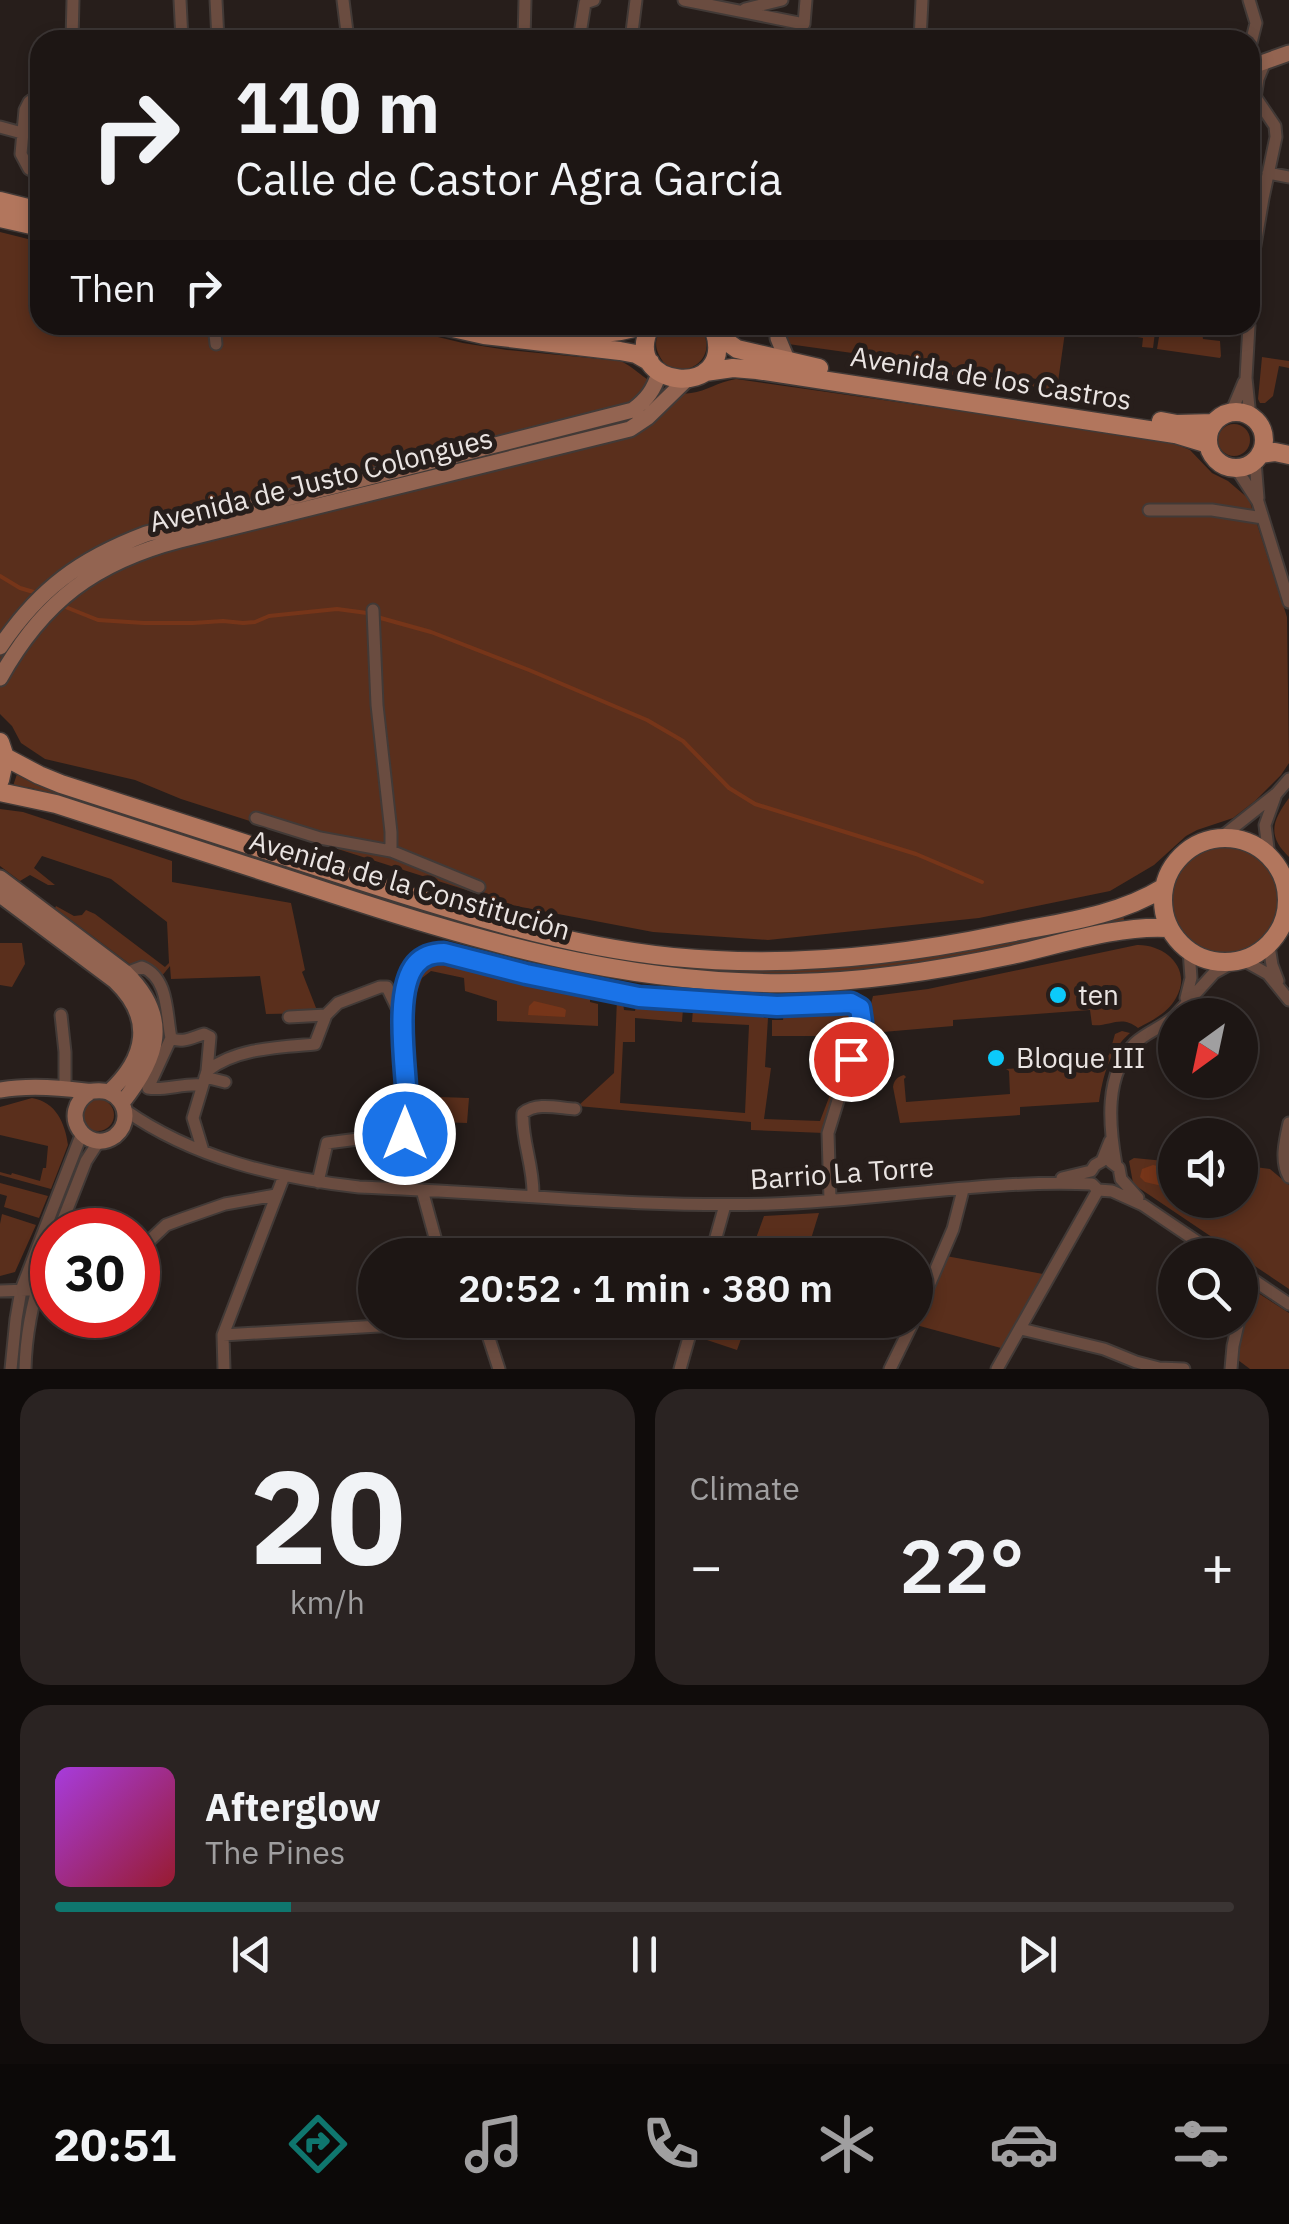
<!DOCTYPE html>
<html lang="en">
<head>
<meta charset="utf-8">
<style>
  :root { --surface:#1d1614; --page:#2a2322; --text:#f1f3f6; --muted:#a09fa0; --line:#3b3534; --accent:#0f766e }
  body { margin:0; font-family:"IBM Plex Sans",sans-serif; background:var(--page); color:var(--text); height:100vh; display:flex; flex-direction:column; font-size:38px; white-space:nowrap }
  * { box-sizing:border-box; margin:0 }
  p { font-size:32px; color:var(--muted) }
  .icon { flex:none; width:55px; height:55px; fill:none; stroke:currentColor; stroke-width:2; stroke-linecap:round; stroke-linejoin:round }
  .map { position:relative; height:1369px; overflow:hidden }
  .details { display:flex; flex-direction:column; gap:20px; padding:20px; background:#100c0b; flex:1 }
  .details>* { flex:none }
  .top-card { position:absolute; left:30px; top:30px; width:1230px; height:305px; border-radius:30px; box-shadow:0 5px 15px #0003,0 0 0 2px var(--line); background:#1d1614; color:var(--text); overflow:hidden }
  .needle { width:65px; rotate:213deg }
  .tools { position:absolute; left:1158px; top:998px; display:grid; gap:20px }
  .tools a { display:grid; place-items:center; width:100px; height:100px; border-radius:50%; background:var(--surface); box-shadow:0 5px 15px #0003,0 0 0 2px var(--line); font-size:50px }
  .speed { position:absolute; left:30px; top:1208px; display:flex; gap:20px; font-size:50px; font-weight:700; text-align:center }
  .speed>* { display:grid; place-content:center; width:130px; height:130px; border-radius:50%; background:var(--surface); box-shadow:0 5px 15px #0003,0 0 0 2px var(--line); line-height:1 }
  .speed .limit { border:15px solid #d22; background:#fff; color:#111 }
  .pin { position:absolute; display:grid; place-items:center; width:85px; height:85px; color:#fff; margin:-42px; border:5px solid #fff; border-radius:50%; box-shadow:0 2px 10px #0007 }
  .me { position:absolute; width:110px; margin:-55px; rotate:0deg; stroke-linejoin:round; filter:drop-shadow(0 0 8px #0008) }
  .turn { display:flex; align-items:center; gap:35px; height:210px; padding:0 40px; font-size:45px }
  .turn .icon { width:130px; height:130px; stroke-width:2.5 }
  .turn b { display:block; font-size:70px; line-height:85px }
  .then { display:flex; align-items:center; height:95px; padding:0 40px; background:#0003; gap:20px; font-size:38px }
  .big { font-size:75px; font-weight:600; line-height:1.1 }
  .details .tile { flex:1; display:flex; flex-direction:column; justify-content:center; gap:15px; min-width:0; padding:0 35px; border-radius:30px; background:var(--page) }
  .details .dial { align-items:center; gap:0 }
  .dial b { font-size:130px; line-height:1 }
  .song { display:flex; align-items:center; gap:30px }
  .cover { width:120px; height:120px; border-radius:15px; background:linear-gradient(135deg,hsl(280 70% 55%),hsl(350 70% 35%)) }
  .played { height:10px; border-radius:5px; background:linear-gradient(90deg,var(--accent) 20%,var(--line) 20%) }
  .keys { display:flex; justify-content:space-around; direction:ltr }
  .heat { display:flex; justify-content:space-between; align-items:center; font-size:55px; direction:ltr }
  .details .tiles { flex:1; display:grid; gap:20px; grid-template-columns:1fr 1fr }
  .tile:last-child { grid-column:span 2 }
  .trip { position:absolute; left:358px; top:1238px; width:575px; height:100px; border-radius:50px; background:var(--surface); box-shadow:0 5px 15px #0003,0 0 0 2px var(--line); font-weight:600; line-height:100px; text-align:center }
  .tabs { display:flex; height:160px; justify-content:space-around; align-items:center; background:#0c0908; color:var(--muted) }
  .tabs .icon { width:70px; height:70px }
  .tabs .on { color:var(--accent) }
  .tabs b { font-size:45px; color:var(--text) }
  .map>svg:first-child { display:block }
</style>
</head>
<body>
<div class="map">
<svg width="1289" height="1369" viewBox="0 0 1289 1369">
  <rect width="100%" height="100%" fill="#271e1b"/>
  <!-- green -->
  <path fill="#5a2f1c" d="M0,232L40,242V325H388L463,343L507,350L621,361C644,373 660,398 691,393C707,391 717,382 736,379L1059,425L1175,444L1190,450L1212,473L1228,481L1249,499L1287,617L1289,763L1281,775L1255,801L1233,818L1197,830L1186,836L1154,865L1110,891L979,918L768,940L653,932L516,906L181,799L135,780L45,759L21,743L12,726L0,714Z
    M664,325H698C727,360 674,388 659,355C653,344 657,334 664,325Z
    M786,325H1066L1058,382L788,344Z
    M1103,325H1156L1153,348L1142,347L1143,338L1102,331Z
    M1161,325L1187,329L1188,325L1201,326L1203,339L1220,341L1221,356L1220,358L1157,349Z
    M848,356L1065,388L1064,391L869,363Z
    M1262,357L1289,361V368L1279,366L1273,396L1265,403H1260L1258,399Z
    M1218 440a16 16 0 1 1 32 0a16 16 0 1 1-32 0Z
    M17,774L34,782L157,822L155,829L32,788L13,786Z
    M1289,798V857C1267,836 1272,821 1289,798Z
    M0,809L23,812L172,861V882L291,903L305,970L302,972L318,1013L266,1014L260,976L171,979L170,966L161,977L142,962L131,965L55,908L56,906L74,916L82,915L86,910L95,914L165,967L169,963L167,922L111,879L42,856L34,868L55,885H48L30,875L20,881L0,866Z
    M165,825L397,900L713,967L1123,916L1125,923C1001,949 877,978 750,975C618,973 490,936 365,896C298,875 230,853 163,832Z
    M1172 900a53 53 0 1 1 106 0a53 53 0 1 1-106 0Z
    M0,943H22L25,964L12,987L0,985Z
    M1137,945C1165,944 1193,969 1176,998C1168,1013 1151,1021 1138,1028C1121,1014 1110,1027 1092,1025L1090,1010L953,1020V1026L871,1033V1042L861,1043L873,996L928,989Z
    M440,962L590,996V1002L598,1004V1026L497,1021V1001L465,991L464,978L431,971L422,978L415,998H412C413,977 417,965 440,962Z
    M617,999L623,1003L624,1010L635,1011L636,1003L683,1009L682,1022L635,1018V1042H623L620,1103L745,1113L749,1025L692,1022L693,1009L763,1012L764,1018H768L765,1067L771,1068L764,1119L820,1121L833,1087L837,1088L824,1133L751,1130V1122L578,1106L614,1073Z
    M849,1009L853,1011L857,1019L841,1077L837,1075C842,1063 848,1047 838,1036H772V1020H783L784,1012Z
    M1122,1031L1130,1033C1109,1051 1103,1076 1099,1102L1020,1107V1115L900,1123L893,1087C894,1080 897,1077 904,1075L906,1077L904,1079L906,1102L1010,1094L1009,1071L1006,1069L1097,1064L1109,1055L1115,1034Z
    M411,1096L469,1098L467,1123L411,1121Z
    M32,1098C56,1102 65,1123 68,1145L51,1189L0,1175V1172L11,1175L12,1173L40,1181L43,1168H46L48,1146L0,1135V1107Z
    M82 1115a16 16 0 1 1 32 0a16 16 0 1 1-32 0Z
    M1134,1158L1175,1162V1200H1240V1165L1270,1169L1289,1185V1289L1139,1188L1133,1183L1129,1161Z
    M0,1183L48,1196L39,1218L4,1207L7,1196L0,1194Z
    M819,1213L806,1255H750L764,1216Z
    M2,1214L36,1225L15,1272L0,1276V1224Z
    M946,1256L1043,1274L1001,1348L916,1325Z
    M1252,1289L1289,1313V1369H1250L1238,1360L1237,1354Z
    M703,1320H748L737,1350L698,1337Z"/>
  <!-- water -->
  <path fill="#763519" d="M534,1001L563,1008L566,1010L565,1017L528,1015L529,1006Z
    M1153,1165L1162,1167L1167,1173V1181L1162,1186L1145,1182L1140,1177L1142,1169Z"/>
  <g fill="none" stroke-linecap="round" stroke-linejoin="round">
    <!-- stream -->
    <path stroke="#763519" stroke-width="4" d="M0,576L20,588L37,593
      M63,606L98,620L144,623H193L223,621L243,623L255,622L269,616L337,609L367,613
      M377,617L431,632L529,670L647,720L683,741L729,788L755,804L916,854L982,882"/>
    <defs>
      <path id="street" d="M180,0L182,40
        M216,0L218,40
        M343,0L348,40
        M684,0L804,24L806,0
        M1249,0L1256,23L1250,47
        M745,9L782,0
        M72,40L73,0
        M524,40L525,0
        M579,40L585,3L594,0
        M631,40L636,0
        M920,40L922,0
        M1250,89L1275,126L1276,137L1263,198L1254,251L1250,314
        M40,94L29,102L25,110L21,154L29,169L40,175
        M1255,98L1258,79L1265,62
        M0,127L22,133
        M1268,173L1289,177
        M214,325L216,344
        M1249,325L1246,378L1250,417
        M1231,413L1244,382
        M1255,461L1258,498
        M1236,468L1258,502L1289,602
        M1149,510H1212L1263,518
        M373,610L377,705L391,832V851
        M256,818L320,838L391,851L479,887
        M1219,839L1277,793L1289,779
        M1269,856L1265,825L1275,797
        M1269,946L1272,965L1278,981
        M1243,960L1268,974L1289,1000
        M126,973L142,967C169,978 166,1014 171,1038C182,1044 193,1037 204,1034L210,1037L207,1071L193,1118L203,1151
        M1186,998L1191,978L1189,950
        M61,1015L65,1052V1087
        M1176,1015L1214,973L1236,961
        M289,1017L326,1015
        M207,1071C236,1048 280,1047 315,1044L326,1015L338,1003L380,987H387L401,1016
        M205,1077L225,1082
        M148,1088L171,1038
        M148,1088C165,1091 183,1083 202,1085
        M125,1110C193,1158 277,1178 359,1187C496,1192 634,1208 771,1204C878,1201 985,1179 1092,1184L1098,1190L1112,1191L1143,1205L1217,1255
        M1289,1123C1285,1141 1280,1161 1289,1177
        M1111,1162L1119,1168L1121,1179L1138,1198
        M1116,1165C1109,1125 1104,1075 1135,1043C1147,1032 1163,1027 1175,1016
        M1062,1178L1091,1171L1095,1165L1102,1161L1110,1141
        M318,1182L327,1143L405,1133
        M402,1189C403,1160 407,1131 407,1102C406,1069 390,980 422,958C429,954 436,953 444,953L526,974L639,997L777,1006L851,1003C861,1006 862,1013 862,1022L828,1133L830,1200
        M422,1190L436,1241L447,1255
        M533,1196C534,1166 521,1139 523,1113C537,1102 558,1108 575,1109
        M59,1230L86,1161L99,1141
        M138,1244L148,1242L166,1225L182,1219L225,1204L276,1195
        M711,1255L725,1205
        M1240,1271L1289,1304
        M0,1291L28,1290
        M1240,1316L1249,1277
        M915,1318L953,1229L963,1190
        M483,1320L499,1369
        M1021,1329L1104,1349L1136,1362L1159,1368L1184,1369
        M223,1335L483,1320H537
        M11,1369L16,1319L21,1290L82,1133
        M25,1369C26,1326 36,1285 52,1245
        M224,1369L223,1335L284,1176
        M680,1369L694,1320
        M890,1369L914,1320
        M997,1369L1098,1190
        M1231,1369L1233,1346L1239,1320"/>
      <path id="secondary" d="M1250,67L1289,53
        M778,325V338L788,362
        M0,647C39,589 80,559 146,534L633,410C647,399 654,390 659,373
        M0,678C43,601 95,562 180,540L630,429L648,417L686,380
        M0,878L126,973C172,1018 158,1058 122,1103
        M0,895L115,981C154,1018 146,1058 109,1092
        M0,1090C29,1085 56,1087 85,1091C93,1092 100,1089 108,1092C118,1096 125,1105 125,1116C125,1124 121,1131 115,1136C87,1156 56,1113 90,1092"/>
      <path id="primary" d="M0,201L40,211
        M0,218L40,227
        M439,325L484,335L620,351L636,354L650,362
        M521,325C562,329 604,340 643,325
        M651,325C617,390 738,401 714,330
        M716,334L737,349L819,368
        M705,372L733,368L757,370L1175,434L1208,444
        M1208 440a28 28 0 1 1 56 0a28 28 0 1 1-56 0Z
        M1161,421L1177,424L1214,423
        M1260,454L1275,452L1289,455
        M0,742L5,757L0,780
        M5,757L39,775L61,784C157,815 253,846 349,877C455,911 562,946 673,957C784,968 894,957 1004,934C1057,923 1116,917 1163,888
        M0,792L56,804C142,832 229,860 315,888C473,940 626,986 795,983C867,982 941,970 1012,955C1061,944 1119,925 1168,928
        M1163 900a62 62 0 1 1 124 0a62 62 0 1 1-124 0Z"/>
    </defs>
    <!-- street casing -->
    <use href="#street" stroke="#423a37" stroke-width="15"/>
    <!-- secondary casing -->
    <use href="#secondary" stroke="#423a37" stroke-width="19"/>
    <!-- primary casing -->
    <use href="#primary" stroke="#423a37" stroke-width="21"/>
    <!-- street -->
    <use href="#street" stroke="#6a4c40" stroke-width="11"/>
    <!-- secondary -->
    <use href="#secondary" stroke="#936451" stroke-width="15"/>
    <!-- primary -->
    <use href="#primary" stroke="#b2765d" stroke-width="18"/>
  </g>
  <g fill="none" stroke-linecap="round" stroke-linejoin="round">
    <defs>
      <path id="route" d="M405,1134C406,1123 407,1113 407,1102C406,1068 393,990 416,964C424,955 433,953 444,953L526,974L639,997L777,1006L851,1003L860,1008L862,1022L851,1059"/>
    </defs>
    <!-- route casing -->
    <use href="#route" stroke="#114b97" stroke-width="25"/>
    <!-- route -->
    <use href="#route" stroke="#1a73e8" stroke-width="18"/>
  </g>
  <!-- markers -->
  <g fill="#0ccafa" stroke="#271e1b" stroke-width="4">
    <circle cx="1058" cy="995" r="10"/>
    <circle cx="996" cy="1058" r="10"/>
  </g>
  <g text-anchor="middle" stroke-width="10" stroke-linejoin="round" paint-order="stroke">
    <!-- street labels -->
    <g font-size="28" fill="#eae4e2" stroke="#271e1b">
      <text transform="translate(991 378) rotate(9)" y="10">Avenida de los Castros</text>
      <text transform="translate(321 480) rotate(-14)" y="10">Avenida de Justo Colongues</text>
      <text transform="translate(410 885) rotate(16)" y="10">Avenida de la Constitución</text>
      <text transform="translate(842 1173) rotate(-4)" y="10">Barrio La Torre</text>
    </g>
    <!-- poi labels -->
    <g font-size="28" fill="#eae4e2" stroke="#271e1b" text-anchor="start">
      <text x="1078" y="1005">ten</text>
      <text x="1016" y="1068">Bloque III</text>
    </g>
  </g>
</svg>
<div class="tools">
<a><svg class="needle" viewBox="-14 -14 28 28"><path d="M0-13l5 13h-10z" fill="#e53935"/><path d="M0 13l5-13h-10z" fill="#a09fa0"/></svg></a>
<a><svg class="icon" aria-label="sound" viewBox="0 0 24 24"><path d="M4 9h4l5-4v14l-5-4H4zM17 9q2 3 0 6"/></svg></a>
<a><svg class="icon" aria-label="search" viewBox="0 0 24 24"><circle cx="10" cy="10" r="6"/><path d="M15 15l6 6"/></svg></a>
</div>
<div class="speed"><div class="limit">30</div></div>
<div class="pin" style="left:851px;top:1059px;background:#d93025"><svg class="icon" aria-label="arrive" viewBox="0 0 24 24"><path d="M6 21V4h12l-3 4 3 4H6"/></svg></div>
<svg class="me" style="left:405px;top:1134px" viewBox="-20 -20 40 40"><circle r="17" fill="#1a73e8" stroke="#fff" stroke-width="3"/><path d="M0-11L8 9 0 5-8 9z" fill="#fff"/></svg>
<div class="trip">20:52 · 1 min · 380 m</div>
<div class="top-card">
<div class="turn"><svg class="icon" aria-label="right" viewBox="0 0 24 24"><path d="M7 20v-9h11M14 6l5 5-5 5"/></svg><div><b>110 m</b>Calle de Castor Agra García</div></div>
<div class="then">Then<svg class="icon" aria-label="right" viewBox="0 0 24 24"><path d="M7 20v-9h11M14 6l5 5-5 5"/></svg></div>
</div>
</div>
<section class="details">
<div class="tiles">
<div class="tile dial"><b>20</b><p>km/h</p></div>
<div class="tile"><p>Climate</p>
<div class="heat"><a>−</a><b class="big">22°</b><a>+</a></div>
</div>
<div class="tile">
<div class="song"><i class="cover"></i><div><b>Afterglow</b><p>The Pines</p></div></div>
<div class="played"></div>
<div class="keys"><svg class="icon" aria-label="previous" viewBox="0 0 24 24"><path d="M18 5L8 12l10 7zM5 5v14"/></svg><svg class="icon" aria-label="pause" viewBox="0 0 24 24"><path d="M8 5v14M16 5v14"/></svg><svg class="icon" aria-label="next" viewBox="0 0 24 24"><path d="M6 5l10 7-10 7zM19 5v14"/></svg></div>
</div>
</div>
</section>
<nav class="tabs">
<b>20:51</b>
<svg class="icon on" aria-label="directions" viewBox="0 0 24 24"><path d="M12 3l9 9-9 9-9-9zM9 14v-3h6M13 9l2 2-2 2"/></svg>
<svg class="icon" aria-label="music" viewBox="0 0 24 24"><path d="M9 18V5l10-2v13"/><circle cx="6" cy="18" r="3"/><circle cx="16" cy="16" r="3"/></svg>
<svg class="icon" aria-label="phone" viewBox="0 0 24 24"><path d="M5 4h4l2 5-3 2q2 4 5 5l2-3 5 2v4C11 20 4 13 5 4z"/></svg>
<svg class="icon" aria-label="climate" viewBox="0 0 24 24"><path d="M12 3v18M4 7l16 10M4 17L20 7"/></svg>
<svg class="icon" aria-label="car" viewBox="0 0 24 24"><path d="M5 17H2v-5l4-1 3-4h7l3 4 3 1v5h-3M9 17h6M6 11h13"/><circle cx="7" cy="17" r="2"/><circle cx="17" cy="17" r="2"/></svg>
<svg class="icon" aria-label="filters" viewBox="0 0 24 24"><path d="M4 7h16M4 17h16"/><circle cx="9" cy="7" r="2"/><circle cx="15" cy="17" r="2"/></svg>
</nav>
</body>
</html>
